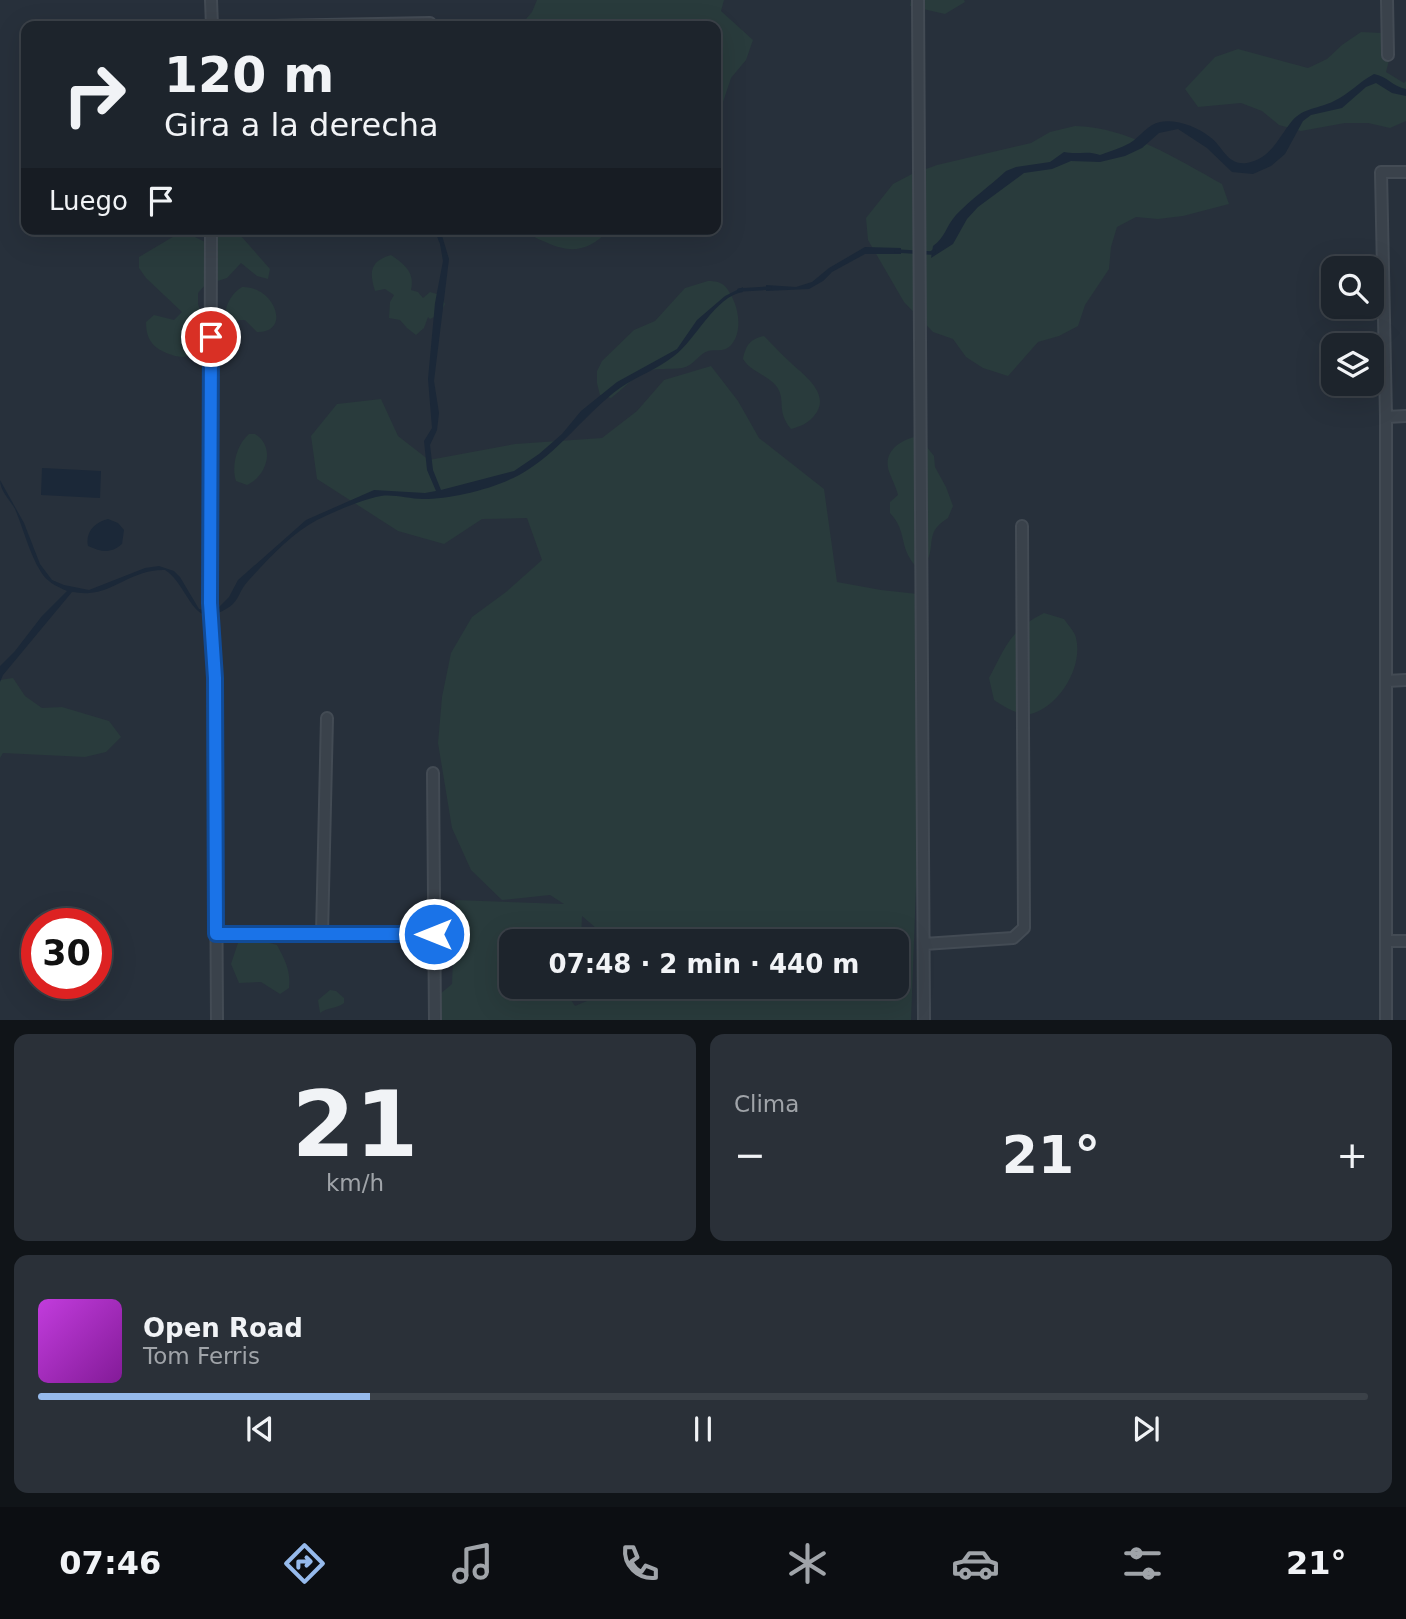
<!DOCTYPE html>
<html lang="es">
<head>
<meta charset="utf-8">
<style>
  :root { --surface:#1d242c; --page:#2a3038; --text:#f1f3f6; --muted:#a0a4a9; --line:#3b4148; --accent:#96baec }
  body { margin:0; font-family:"DejaVu Sans",sans-serif; background:var(--page); color:var(--text); height:100vh; display:flex; flex-direction:column; font-size:26px; white-space:nowrap }
  * { box-sizing:border-box; margin:0 }
  p { font-size:23px; color:var(--muted) }
  .icon { flex:none; width:38px; height:38px; fill:none; stroke:currentColor; stroke-width:2; stroke-linecap:round; stroke-linejoin:round }
  .map { position:relative; height:1020px; overflow:hidden }
  .panel { display:flex; flex-direction:column; gap:14px; padding:14px; background:#101418; flex:1 }
  .panel>* { flex:none }
  .guide { position:absolute; left:21px; top:21px; width:700px; height:214px; border-radius:14px; box-shadow:0 7px 28px #0002,0 0 0 2px var(--line); background:#1d242c; color:var(--text); overflow:hidden }
  .tools { position:absolute; left:1321px; top:256px; display:grid; gap:14px }
  .tools a { display:grid; place-items:center; width:63px; height:63px; border-radius:14px; background:var(--surface); box-shadow:0 7px 28px #0002,0 0 0 2px var(--line); font-size:35px }
  .speed { position:absolute; left:21px; top:908px; display:flex; gap:14px; font-size:35px; font-weight:700; text-align:center }
  .speed>* { display:grid; place-content:center; width:91px; height:91px; border-radius:50%; background:var(--surface); box-shadow:0 7px 28px #0002,0 0 0 2px var(--line); line-height:1 }
  .speed .limit { border:10px solid #d22; background:#fff; color:#111 }
  .pin { position:absolute; display:grid; place-items:center; width:60px; height:60px; color:#fff; margin:-30px; border:4px solid #fff; border-radius:50%; box-shadow:0 2px 7px #0007 }
  .me { position:absolute; width:77px; margin:-38px; rotate:270deg; stroke-linejoin:round; filter:drop-shadow(0 0 5px #0008) }
  .turn { display:flex; align-items:center; gap:24px; height:147px; padding:0 28px; font-size:32px }
  .turn .icon { width:91px; height:91px; stroke-width:2.5 }
  .turn b { display:block; font-size:49px; line-height:60px }
  .then { display:flex; align-items:center; height:66px; padding:0 28px; background:#0003; gap:14px; font-size:26px }
  .big { font-size:52px; font-weight:700; line-height:1.1 }
  .panel .tile { flex:1; display:flex; flex-direction:column; justify-content:center; gap:10px; min-width:0; padding:0 24px; border-radius:14px; background:var(--page) }
  .panel .dial { align-items:center; gap:0 }
  .dial b { font-size:91px; line-height:1 }
  .song { display:flex; align-items:center; gap:21px }
  .cover { width:84px; height:84px; border-radius:10px; background:linear-gradient(135deg,hsl(290 70% 55%),hsl(290 70% 35%)) }
  .played { height:7px; border-radius:4px; background:linear-gradient(90deg,var(--accent) 25%,var(--line) 25%) }
  .keys { display:flex; justify-content:space-around; direction:ltr }
  .heat { display:flex; justify-content:space-between; align-items:center; font-size:38px; direction:ltr }
  .panel .tiles { flex:1; display:grid; gap:14px; grid-template-columns:1fr 1fr }
  .tile:last-child { grid-column:span 2 }
  .trip { position:absolute; left:499px; top:929px; width:410px; height:70px; border-radius:14px; background:var(--surface); box-shadow:0 7px 28px #0002,0 0 0 2px var(--line); font-weight:700; line-height:70px; text-align:center }
  .tabs { display:flex; height:112px; justify-content:space-around; align-items:center; background:#0c0e12; color:var(--muted) }
  .tabs .icon { width:49px; height:49px }
  .tabs .active { color:var(--accent) }
  .tabs b { font-size:32px; color:var(--text) }
  .map>svg:first-child { display:block }
</style>
</head>
<body>
<div class="map">
<svg width="1406" height="1021" viewBox="0 0 1406 1021">
  <rect width="100%" height="100%" fill="#27303b"/>
  <!-- green -->
  <path fill="#293b3c" fill-rule="evenodd" d="M537,0H724L721,11L753,40L746,60L731,78L716,123V26H520L532,12Z
    M911,0H964L965,2L945,14L910,6Z
    M1361,32L1382,33L1391,52L1386,72L1404,83L1406,81V121L1390,128L1368,123H1345L1301,131L1279,125L1262,111L1241,103L1198,107L1185,89L1215,57L1238,49L1308,68L1327,59L1342,45Z
    M1075,126C1127,127 1177,159 1222,184L1229,204L1183,216L1158,219L1136,217L1117,227L1111,247L1109,269L1085,305L1078,326L1059,336L1038,342L1008,376L983,368L966,357L953,339L933,332L904,302L868,240L866,218L893,184L912,174L937,165L1031,143L1050,132Z
    M219,229L233,231L241,236L270,269L268,279L257,276L241,263L227,278L205,285L198,293V304L206,325C202,334 199,349 191,354C186,358 180,357 175,356C156,350 146,343 146,322L154,315L174,320L182,312L146,278L139,268V257L176,235L187,233L207,243Z
    M516,229H610C576,265 555,245 516,229Z
    M391,255C405,265 415,272 411,290L418,292L423,298L430,292L440,295L445,304L440,314L430,319L428,317L424,328L416,335L407,328L400,320L389,318L390,302L394,295L385,289L375,291C369,272 370,261 391,255Z
    M708,281C722,281 726,285 732,297C739,310 743,335 729,347C723,352 715,349 708,351C698,354 694,366 682,368C670,370 658,367 645,372C632,378 622,390 611,398L600,395L597,383V371L602,361L634,330L655,321L685,288Z
    M242,287C275,286 292,333 257,332L245,320H239L230,326C220,313 229,295 242,287Z
    M764,336C773,345 781,354 791,363C805,376 832,395 814,416C807,424 801,426 791,429C776,411 786,400 777,387C767,374 752,373 743,359C746,345 750,339 764,336Z
    M711,366L738,401L759,438L824,489L837,582L881,590L927,595L911,1020H435L433,1000L452,984L455,900L564,904L550,895L502,900L471,870L452,828L438,743L442,697L451,653L472,617L506,592L542,560L527,518L482,519L444,544L398,531L317,479L311,436L337,404L381,399L398,436L429,460L515,444L602,438L637,411L664,380ZM582,916L611,941L896,942V987H613V990L575,1006L565,991H579V987H511V942L581,941Z
    M249,434H255C276,447 267,476 247,485L236,481C231,466 237,444 249,434Z
    M918,436L934,456L935,467L946,487L953,506L948,518C920,535 941,549 920,570C897,550 909,533 890,513V502L898,495C896,487 893,482 890,474C881,453 899,440 918,436Z
    M1044,613L1064,619C1068,625 1075,632 1076,638C1083,666 1061,704 1034,713C1021,718 1005,707 994,700L989,678C1006,646 1010,630 1044,613Z
    M13,678L25,696L42,708L62,707L109,721L121,737L106,752L85,757L3,753L0,758V680Z
    M247,937L277,945C285,960 291,971 289,988L280,994L261,982L239,983L231,964L238,943Z
    M330,990L336,991L344,998V1003C336,1009 328,1007 320,1013L318,1000Z"/>
  <!-- water -->
  <path fill="#1b2838" d="M1374,74C1387,76 1393,87 1406,89V96L1392,93L1376,83L1366,87L1342,108L1311,115L1303,121L1285,154L1271,166L1253,174L1232,172L1207,148L1178,129L1159,133L1142,148L1125,156L1100,162L1071,161L1052,169L1024,173L978,207L967,219L953,244L931,258L933,246C945,238 946,226 956,215C971,199 990,186 1006,171L1016,167L1050,162L1064,152C1078,155 1087,150 1100,155C1110,151 1121,148 1130,143C1140,137 1148,124 1160,122C1177,119 1197,127 1210,137C1223,146 1227,166 1247,163C1271,159 1278,138 1292,121C1304,107 1319,109 1334,101C1349,94 1359,82 1374,74Z
    M434,229H440L449,259L434,381L439,413L437,430L430,445L433,470L441,490L514,471L539,454L562,434L581,411L617,382L677,349L697,320L725,296L743,287V292C715,296 696,340 674,356C658,369 637,376 620,388C587,412 563,447 529,469C503,487 454,499 423,499C409,499 394,494 381,496C360,500 336,511 317,520C292,533 268,559 249,580C235,595 242,603 218,613V608L229,597L238,580L306,520L374,490L425,493L436,491L427,470L424,441L432,428L428,379L435,303L443,261L440,244Z
    M865,247L901,248V254H865L832,272L823,281L809,289L766,291V285L796,287L812,282L829,268Z
    M42,468L101,471L100,498L41,495Z
    M0,480L24,523L40,564L52,580L64,585L89,590L145,568L159,566L174,571L180,577L199,609L206,611V615C190,612 183,581 165,570C133,569 114,592 89,593C83,594 77,592 72,592L3,675L0,682V666L15,651L42,616L67,591C56,586 47,582 41,572C29,553 24,530 15,509C10,500 0,491 0,480Z
    M108,519L118,523L124,530L122,544C110,554 102,552 88,546C85,532 95,522 108,519Z"/>
  <g fill="none" stroke-linecap="round" stroke-linejoin="round">
    <!-- stream -->
    <path stroke="#1b2838" stroke-width="3.5" d="M896,251L931,253L934,251
      M739,290L770,288"/>
    <defs>
      <path id="minor" d="M211,0L212,26
        M918,0L924,1021
        M1387,0L1388,55
        M273,26L430,23
        M211,229L210,603L215,678L217,1021
        M1386,417L1406,416
        M1386,681L1406,680
        M433,773L435,1021
        M216,934H434
        M322,934L327,718
        M1387,941H1406
        M924,944L1013,938L1024,928L1022,526
        M1386,1021V417L1381,172H1406"/>
    </defs>
    <!-- minor casing -->
    <use href="#minor" stroke="#434b54" stroke-width="14"/>
    <!-- minor -->
    <use href="#minor" stroke="#3a424b" stroke-width="10"/>
  </g>
  <g fill="none" stroke-linecap="round" stroke-linejoin="round">
    <defs>
      <path id="route" d="M211,337L210,603L215,678L216,934H434"/>
    </defs>
    <!-- route casing -->
    <use href="#route" stroke="#114b97" stroke-width="18"/>
    <!-- route -->
    <use href="#route" stroke="#1a73e8" stroke-width="12"/>
  </g>
</svg>
<div class="tools">
<a><svg class="icon" aria-label="search" viewBox="0 0 24 24"><circle cx="10" cy="10" r="6"/><path d="M15 15l6 6"/></svg></a>
<a><svg class="icon" aria-label="layers" viewBox="0 0 24 24"><path d="M12 4l9 5-9 5-9-5zM3 14l9 5 9-5"/></svg></a>
</div>
<div class="speed"><div class="limit">30</div></div>
<div class="pin" style="left:211px;top:337px;background:#d93025"><svg class="icon" aria-label="arrive" viewBox="0 0 24 24"><path d="M6 21V4h12l-3 4 3 4H6"/></svg></div>
<svg class="me" style="left:434px;top:934px" viewBox="-20 -20 40 40"><circle r="17" fill="#1a73e8" stroke="#fff" stroke-width="3"/><path d="M0-11L8 9 0 5-8 9z" fill="#fff"/></svg>
<div class="trip">07:48 · 2 min · 440 m</div>
<div class="guide">
<div class="turn"><svg class="icon" aria-label="right" viewBox="0 0 24 24"><path d="M7 20v-9h11M14 6l5 5-5 5"/></svg><div><b>120 m</b>Gira a la derecha</div></div>
<div class="then">Luego<svg class="icon" aria-label="arrive" viewBox="0 0 24 24"><path d="M6 21V4h12l-3 4 3 4H6"/></svg></div>
</div>
</div>
<section class="panel">
<div class="tiles">
<div class="tile dial"><b>21</b><p>km/h</p></div>
<div class="tile"><p>Clima</p>
<div class="heat"><a>−</a><b class="big">21°</b><a>+</a></div>
</div>
<div class="tile">
<div class="song"><i class="cover"></i><div><b>Open Road</b><p>Tom Ferris</p></div></div>
<div class="played"></div>
<div class="keys"><svg class="icon" aria-label="previous" viewBox="0 0 24 24"><path d="M18 5L8 12l10 7zM5 5v14"/></svg><svg class="icon" aria-label="pause" viewBox="0 0 24 24"><path d="M8 5v14M16 5v14"/></svg><svg class="icon" aria-label="next" viewBox="0 0 24 24"><path d="M6 5l10 7-10 7zM19 5v14"/></svg></div>
</div>
</div>
</section>
<nav class="tabs">
<b>07:46</b>
<svg class="icon active" aria-label="directions" viewBox="0 0 24 24"><path d="M12 3l9 9-9 9-9-9zM9 14v-3h6M13 9l2 2-2 2"/></svg>
<svg class="icon" aria-label="music" viewBox="0 0 24 24"><path d="M9 18V5l10-2v13"/><circle cx="6" cy="18" r="3"/><circle cx="16" cy="16" r="3"/></svg>
<svg class="icon" aria-label="phone" viewBox="0 0 24 24"><path d="M5 4h4l2 5-3 2q2 4 5 5l2-3 5 2v4C11 20 4 13 5 4z"/></svg>
<svg class="icon" aria-label="climate" viewBox="0 0 24 24"><path d="M12 3v18M4 7l16 10M4 17L20 7"/></svg>
<svg class="icon" aria-label="car" viewBox="0 0 24 24"><path d="M5 17H2v-5l4-1 3-4h7l3 4 3 1v5h-3M9 17h6M6 11h13"/><circle cx="7" cy="17" r="2"/><circle cx="17" cy="17" r="2"/></svg>
<svg class="icon" aria-label="filters" viewBox="0 0 24 24"><path d="M4 7h16M4 17h16"/><circle cx="9" cy="7" r="2"/><circle cx="15" cy="17" r="2"/></svg>
<b>21°</b>
</nav>
</body>
</html>
